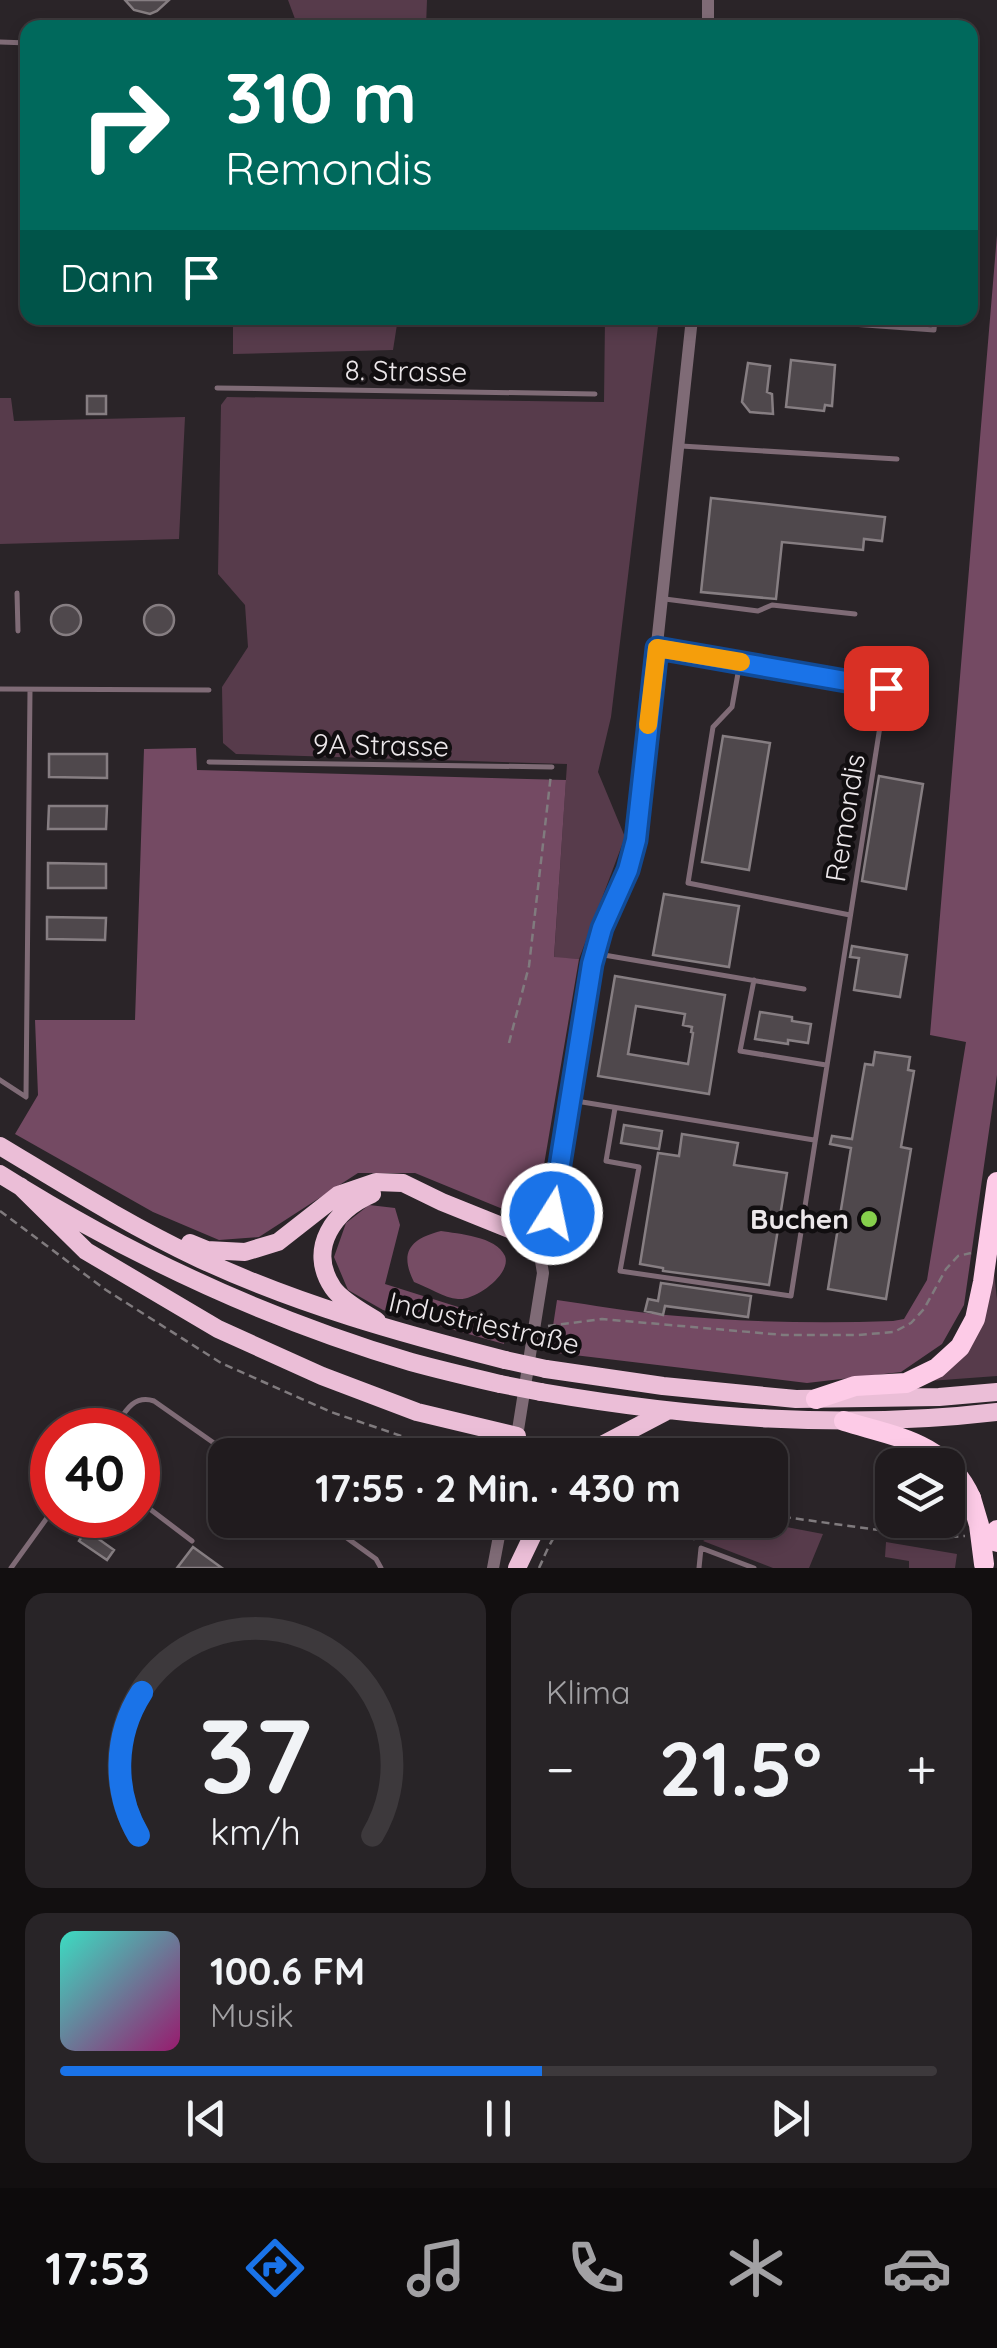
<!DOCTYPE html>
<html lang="de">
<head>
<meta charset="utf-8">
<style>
  :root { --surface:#201b1e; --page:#282427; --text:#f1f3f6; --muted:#a2a1a4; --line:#3d393c; --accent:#1a73e8 }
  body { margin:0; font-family:Quicksand,sans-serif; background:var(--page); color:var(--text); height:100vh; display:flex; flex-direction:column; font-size:38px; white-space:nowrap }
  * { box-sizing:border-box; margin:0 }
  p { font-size:32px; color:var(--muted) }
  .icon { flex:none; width:55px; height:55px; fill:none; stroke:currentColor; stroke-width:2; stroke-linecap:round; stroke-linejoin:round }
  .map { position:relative; height:1568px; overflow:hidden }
  .panel { display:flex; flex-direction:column; gap:25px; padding:25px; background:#120f10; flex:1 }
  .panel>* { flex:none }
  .hud { position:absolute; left:20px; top:20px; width:958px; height:305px; border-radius:20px; box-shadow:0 5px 15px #0003,0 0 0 2px var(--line); background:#00695c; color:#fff; overflow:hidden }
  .fabs { position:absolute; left:875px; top:1448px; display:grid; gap:20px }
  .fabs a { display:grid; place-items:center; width:90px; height:90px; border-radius:20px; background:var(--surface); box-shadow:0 5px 15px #0003,0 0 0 2px var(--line); font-size:50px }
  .speed { position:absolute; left:30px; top:1408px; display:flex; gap:20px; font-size:50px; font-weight:700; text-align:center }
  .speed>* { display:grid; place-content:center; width:130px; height:130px; border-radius:50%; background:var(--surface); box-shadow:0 5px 15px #0003,0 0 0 2px var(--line); line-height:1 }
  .speed .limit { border:15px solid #d22; background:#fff; color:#111 }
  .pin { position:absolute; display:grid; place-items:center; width:85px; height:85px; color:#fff; margin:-42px; border-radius:20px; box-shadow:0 5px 15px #0006 }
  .me { position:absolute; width:110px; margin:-55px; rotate:10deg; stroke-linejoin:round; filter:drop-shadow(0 0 8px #0008) }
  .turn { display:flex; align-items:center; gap:35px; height:210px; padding:0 40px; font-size:45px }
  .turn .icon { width:130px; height:130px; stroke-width:2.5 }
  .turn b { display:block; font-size:70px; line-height:85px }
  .then { display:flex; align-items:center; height:95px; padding:0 40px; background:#0003; gap:20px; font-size:38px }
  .big { font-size:75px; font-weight:700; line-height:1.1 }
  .panel .card { flex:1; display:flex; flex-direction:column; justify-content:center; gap:15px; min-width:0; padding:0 35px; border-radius:20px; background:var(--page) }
  .panel .dial { align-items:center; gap:0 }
  .dial svg { height:260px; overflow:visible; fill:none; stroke:var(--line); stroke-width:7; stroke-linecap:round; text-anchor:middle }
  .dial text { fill:var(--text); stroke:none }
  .song { display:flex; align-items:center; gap:30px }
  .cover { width:120px; height:120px; border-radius:15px; background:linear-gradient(135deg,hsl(170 70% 55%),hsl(320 70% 35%)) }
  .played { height:10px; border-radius:5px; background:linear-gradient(90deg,var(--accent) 55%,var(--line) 55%) }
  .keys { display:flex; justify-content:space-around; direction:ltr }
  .heat { display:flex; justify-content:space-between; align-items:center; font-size:55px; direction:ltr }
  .panel .tiles { flex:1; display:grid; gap:25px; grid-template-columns:1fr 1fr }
  .card:last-child { grid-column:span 2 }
  .trip { position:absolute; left:208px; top:1438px; width:580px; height:100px; border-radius:20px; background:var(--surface); box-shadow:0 5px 15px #0003,0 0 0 2px var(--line); font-weight:700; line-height:100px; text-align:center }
  .menu { display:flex; height:160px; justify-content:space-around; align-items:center; background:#0d0b0c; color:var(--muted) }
  .menu .icon { width:70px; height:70px }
  .menu .current { color:var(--accent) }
  .menu b { font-size:45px; color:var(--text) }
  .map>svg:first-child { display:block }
</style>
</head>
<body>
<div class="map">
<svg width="997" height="1568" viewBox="0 0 997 1568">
  <rect width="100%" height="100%" fill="#2a2428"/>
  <!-- green -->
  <path fill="#573b4b" d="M288,0H427L426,27H298Z
    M233,318H398L393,350L233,354Z
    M605,318H659L611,717L598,772L625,837L579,959L554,958L567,764L236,754L223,743L222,687L248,647L245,605L218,574L221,405L227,397L604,402Z
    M0,398H11L14,421L185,417L179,539L0,544Z
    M994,1273L997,1299V1376L929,1381Z
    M737,1520H750L823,1534L809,1568H773L703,1541Z
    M886,1542L957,1554L955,1568H909V1561L885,1557Z"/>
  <!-- forest -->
  <path fill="#744a63" d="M997,235V1075L964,1305L942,1344L901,1372L807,1383L549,1352L557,1300C593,1305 630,1312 666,1315C742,1322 817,1324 893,1321L904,1319L927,1280L966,1042L930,1035Z
    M196,748L197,770L566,780L554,957L579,959L538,1200L522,1217L415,1173H358L259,1237L219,1240L153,1212L15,1134L38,1095L35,1020H135L144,749Z
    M369,1205L395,1208L400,1225L385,1284L506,1322L504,1344L383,1310L348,1290L334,1257L346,1223Z"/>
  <!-- water -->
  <path fill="#764c64" d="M441,1231C458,1234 496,1236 505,1256C512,1274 475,1301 458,1299C444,1298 428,1287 414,1282C399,1252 410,1239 441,1231Z"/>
  <!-- building -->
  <path fill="#4f484c" stroke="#867e82" stroke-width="2.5" fill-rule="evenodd" d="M125,0H169L157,11L150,14L134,10Z
    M791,360L835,365L832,406L825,405L824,411L786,407Z
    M748,363L770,366L767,392L772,394L773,414L750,412L742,402Z
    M87,396H106V414H87Z
    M711,498L885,517L882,541L864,539L863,550L782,542L776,599L701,592Z
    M51 620a15 15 0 1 1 30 0a15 15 0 1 1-30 0Z
    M144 620a15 15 0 1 1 30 0a15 15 0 1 1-30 0Z
    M723,736L770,743L749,870L702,862Z
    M49,754H107V778L49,777Z
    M879,776L923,784L906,889L862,881Z
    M49,806H107L106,829H48Z
    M48,863L106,864V888H48Z
    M664,894L739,906L729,967L653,955Z
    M47,917L106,918L105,940L47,939Z
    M852,946L907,955L900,997L854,990L859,958L850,957Z
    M615,976L725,995L709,1094L598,1076ZM636,1006L685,1014L683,1025L692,1027L691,1032L693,1033L688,1064L628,1054Z
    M760,1012L792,1017V1021L811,1024L808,1043L788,1040V1044L755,1039Z
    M875,1052L910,1057L908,1070L914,1071L901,1147L911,1149L886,1299L828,1289L851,1148L830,1144L832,1136L852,1139L865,1064L873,1065Z
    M624,1125L662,1131L659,1149L621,1143Z
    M682,1134L738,1143L734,1165L787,1173L769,1285L663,1271V1268L640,1264L658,1153L679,1156Z
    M661,1283L751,1296L748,1317L665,1306L663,1315L645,1311L648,1299L658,1301Z
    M86,1530L114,1550L107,1560L79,1541Z
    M193,1547L222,1568H177Z"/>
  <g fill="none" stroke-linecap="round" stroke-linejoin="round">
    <!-- path -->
    <path stroke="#807b7e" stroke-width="2.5" stroke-dasharray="8 5" stroke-linecap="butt" d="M509,1043L529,966L551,774
      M0,1211L106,1290L221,1363L331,1412L457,1455
      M548,1326L602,1319L783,1335H858L894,1332L911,1323L924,1309L946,1269L958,1256L971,1253
      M770,1515L936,1538L965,1536
      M642,1520L694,1539
      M687,1520L694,1539L723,1520
      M539,1568C548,1549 553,1531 572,1520"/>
    <!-- service -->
    <path stroke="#7f6b76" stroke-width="5" d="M0,42L28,43
      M770,318L934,330L935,318
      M217,388L595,394
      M681,446L897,459
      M17,593L18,631
      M665,599L758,611L772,605L855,614
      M740,662L732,707L713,727L688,883L850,915
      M0,689L209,690
      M209,762L552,767
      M598,954L804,989
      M754,980L740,1051L826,1065
      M0,1080L26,1097L30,690
      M570,1100L814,1140
      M615,1108L606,1161L639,1167L620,1271L791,1296L886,688L660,648
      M113,1430C124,1414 132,1394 154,1401L231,1455
      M138,1441L148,1449
      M138,1500L192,1541
      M322,1520L376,1559L381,1568
      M11,1568L52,1511
      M699,1568L701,1548L754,1568"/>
    <!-- tertiary -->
    <path stroke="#7f6b76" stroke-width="12" d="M708,0V28
      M514,1455L543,1273L540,1255L530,1242L547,1222L554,1207L592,964L601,928L628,870L636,840L692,318
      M493,1568L502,1520"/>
    <!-- trunk -->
    <path stroke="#ebbed7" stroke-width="18" d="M0,1146C65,1185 130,1226 200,1259C299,1305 400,1333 505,1360
      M0,1174C127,1254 266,1319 411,1362C440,1370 470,1377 500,1384
      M20,1186L86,1251L218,1329L322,1376L417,1412L517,1436
      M372,1194C335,1210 306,1248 333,1288C342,1301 363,1312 377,1321
      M190,1243L207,1250L245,1252L278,1242L338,1195L376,1182L403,1183L442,1202L519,1233L530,1242
      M546,1369L663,1386L796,1399L939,1397L997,1392
      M541,1392C692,1418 845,1430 997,1412
      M588,1455L600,1446L665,1412
      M517,1568L540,1520"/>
    <!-- motorway -->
    <path stroke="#fdcbe7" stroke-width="20" d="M816,1399L855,1386L906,1383L937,1368L960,1347L975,1319L983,1282L997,1182
      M844,1421C896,1437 946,1442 971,1498"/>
    <!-- trunk-bridge -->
    <path stroke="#ebbed7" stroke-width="18" d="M505,1360L546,1369
      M500,1384L541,1392"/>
    <!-- motorway-bridge -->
    <path stroke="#fdcbe7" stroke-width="20" d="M971,1498L979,1525L984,1564
      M997,1530V1542"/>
  </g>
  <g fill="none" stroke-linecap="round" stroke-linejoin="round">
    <defs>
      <path id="route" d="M552,1214L592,964L602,928L628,870L636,840L657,648L886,688"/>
    </defs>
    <!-- route casing -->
    <use href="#route" stroke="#114b97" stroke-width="25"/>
    <!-- route -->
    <use href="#route" stroke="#1a73e8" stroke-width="18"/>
    <!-- slow -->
    <path stroke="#f59e0b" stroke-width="18" d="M648,725L657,648L741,662"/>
  </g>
  <!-- markers -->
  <circle fill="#86cf4c" stroke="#110e10" stroke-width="4" cx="869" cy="1219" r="10"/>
  <g text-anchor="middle" stroke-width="9" stroke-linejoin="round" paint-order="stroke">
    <!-- street labels -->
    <g font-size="28" fill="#ece7ea" stroke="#110e10">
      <text transform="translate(406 371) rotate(1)" y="10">8. Strasse</text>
      <text transform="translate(381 745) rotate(1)" y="10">9A Strasse</text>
      <text transform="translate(845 818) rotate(-81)" y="10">Remondis</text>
      <text transform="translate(484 1323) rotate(13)" y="10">Industriestraße</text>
    </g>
    <!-- poi labels -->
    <g font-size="28" font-weight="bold" fill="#ece7ea" stroke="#110e10" text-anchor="end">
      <text x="849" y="1229">Buchen</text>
    </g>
  </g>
</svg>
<div class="fabs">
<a><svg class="icon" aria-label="layers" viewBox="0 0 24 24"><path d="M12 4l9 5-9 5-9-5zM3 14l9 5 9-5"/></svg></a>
</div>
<div class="speed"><div class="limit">40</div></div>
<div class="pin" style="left:886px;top:688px;background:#d93025"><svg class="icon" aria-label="arrive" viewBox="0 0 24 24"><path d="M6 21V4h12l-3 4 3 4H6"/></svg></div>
<svg class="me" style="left:552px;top:1214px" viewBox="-20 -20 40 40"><circle r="17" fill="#1a73e8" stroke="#fff" stroke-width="3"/><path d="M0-11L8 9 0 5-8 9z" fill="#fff"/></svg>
<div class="trip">17:55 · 2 Min. · 430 m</div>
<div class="hud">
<div class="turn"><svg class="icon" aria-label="right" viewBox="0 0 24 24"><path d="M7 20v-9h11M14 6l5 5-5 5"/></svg><div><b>310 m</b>Remondis</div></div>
<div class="then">Dann<svg class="icon" aria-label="arrive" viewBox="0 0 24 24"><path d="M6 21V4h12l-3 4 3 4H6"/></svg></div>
</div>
</div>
<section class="panel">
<div class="tiles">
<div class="card dial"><svg viewBox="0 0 100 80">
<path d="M14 69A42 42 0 1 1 86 69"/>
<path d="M14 69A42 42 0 0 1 15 25" stroke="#1a73e8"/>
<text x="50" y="56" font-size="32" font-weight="700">37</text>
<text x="50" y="72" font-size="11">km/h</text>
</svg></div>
<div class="card"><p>Klima</p>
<div class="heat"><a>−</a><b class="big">21.5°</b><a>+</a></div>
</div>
<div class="card">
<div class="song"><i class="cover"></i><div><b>100.6 FM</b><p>Musik</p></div></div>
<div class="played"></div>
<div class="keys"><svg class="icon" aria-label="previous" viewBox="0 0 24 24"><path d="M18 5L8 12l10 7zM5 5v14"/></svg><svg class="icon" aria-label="pause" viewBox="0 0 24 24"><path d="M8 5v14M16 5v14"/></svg><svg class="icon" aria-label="next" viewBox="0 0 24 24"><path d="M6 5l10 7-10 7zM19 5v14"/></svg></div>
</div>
</div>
</section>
<nav class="menu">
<b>17:53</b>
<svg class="icon current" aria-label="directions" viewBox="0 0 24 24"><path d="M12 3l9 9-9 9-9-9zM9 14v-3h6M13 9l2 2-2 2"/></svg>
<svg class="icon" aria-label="music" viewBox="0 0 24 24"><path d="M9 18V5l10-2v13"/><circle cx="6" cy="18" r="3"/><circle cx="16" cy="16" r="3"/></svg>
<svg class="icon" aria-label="phone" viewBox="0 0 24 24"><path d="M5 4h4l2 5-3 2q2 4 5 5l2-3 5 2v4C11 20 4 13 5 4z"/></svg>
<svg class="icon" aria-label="climate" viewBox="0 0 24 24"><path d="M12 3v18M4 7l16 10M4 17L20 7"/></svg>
<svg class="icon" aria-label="car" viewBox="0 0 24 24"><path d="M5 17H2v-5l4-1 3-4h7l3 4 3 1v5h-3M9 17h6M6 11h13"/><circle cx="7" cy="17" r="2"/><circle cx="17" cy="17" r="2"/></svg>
</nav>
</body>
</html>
